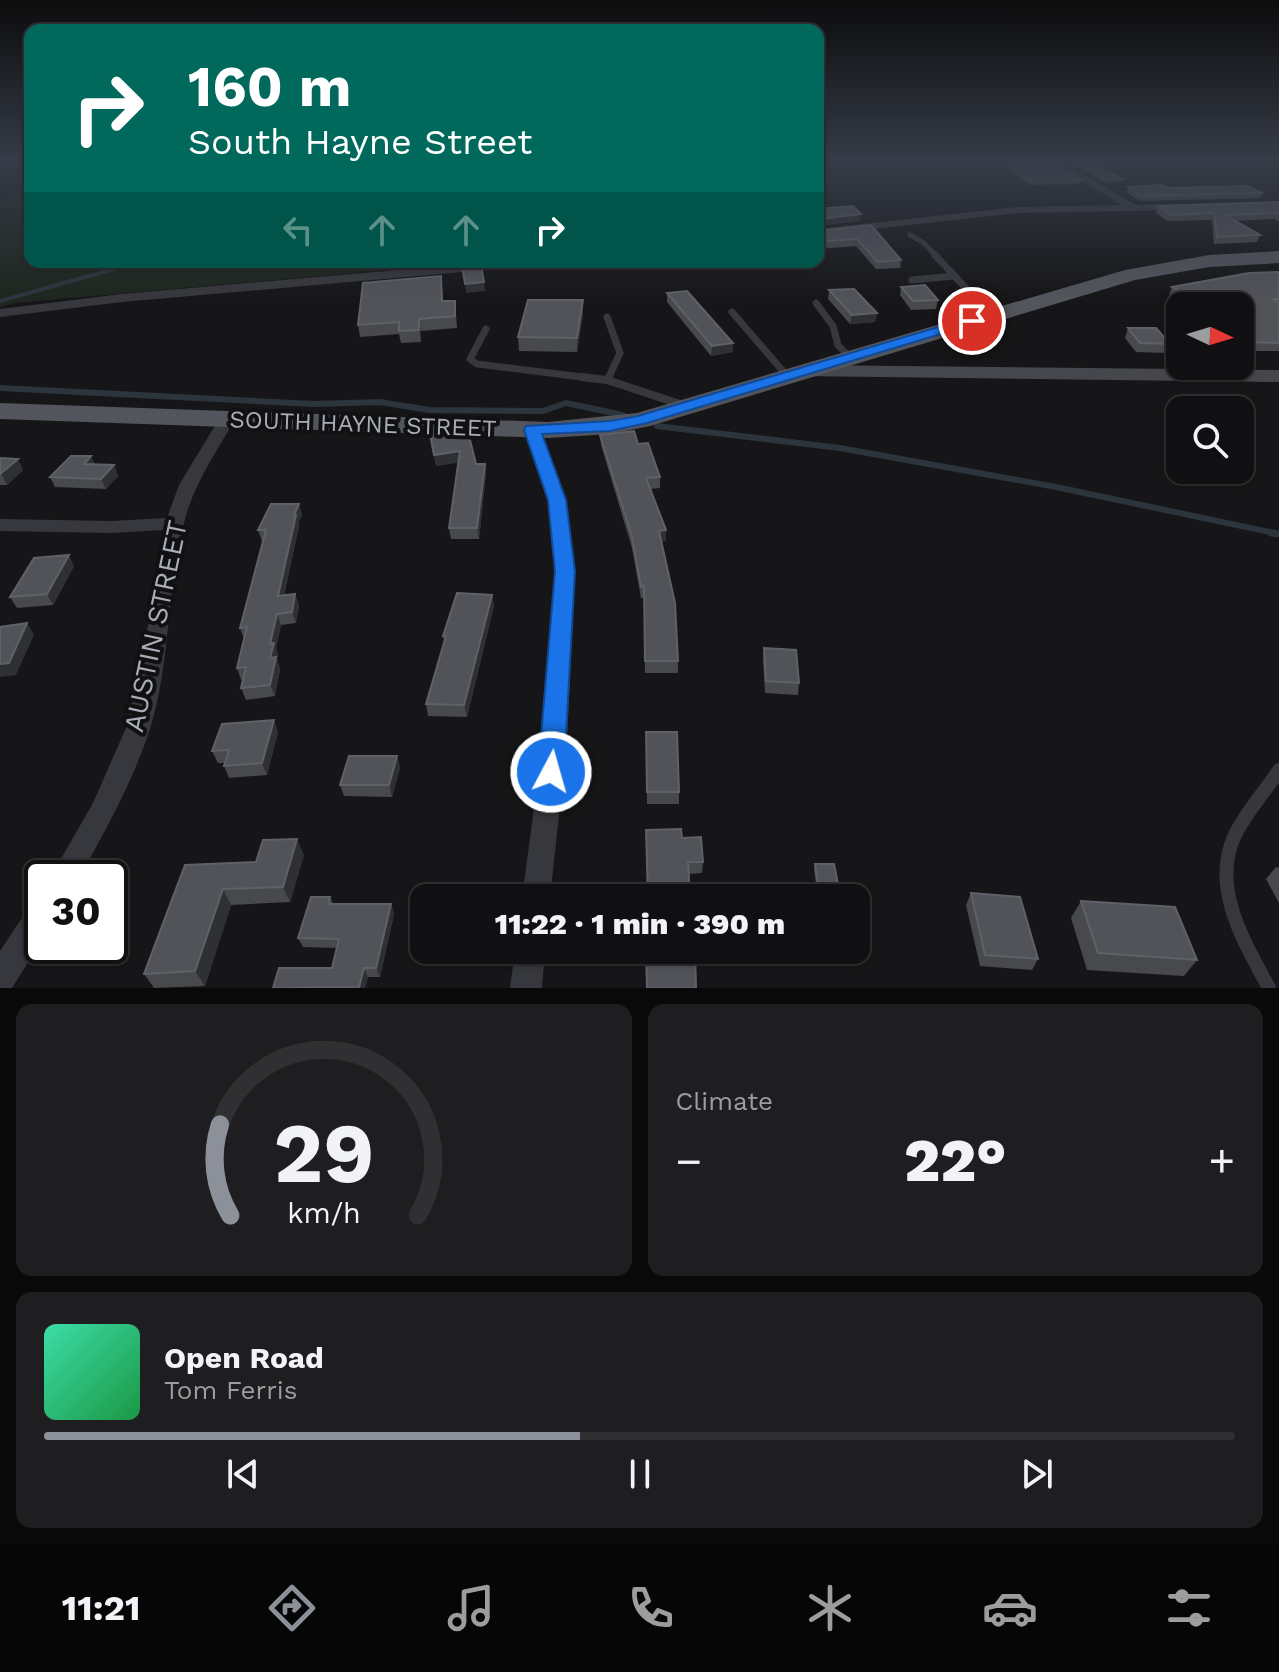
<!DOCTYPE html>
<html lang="en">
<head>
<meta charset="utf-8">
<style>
  :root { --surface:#101012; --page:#1e1e20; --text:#f1f3f6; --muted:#9c9d9f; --line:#303032; --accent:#8c9099 }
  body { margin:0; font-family:"Work Sans",sans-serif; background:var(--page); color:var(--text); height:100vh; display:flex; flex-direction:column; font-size:30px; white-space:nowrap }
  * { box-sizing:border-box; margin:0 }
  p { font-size:26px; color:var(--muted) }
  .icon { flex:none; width:44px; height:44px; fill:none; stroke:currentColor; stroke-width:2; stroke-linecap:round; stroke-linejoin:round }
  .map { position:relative; height:988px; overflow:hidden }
  .panel { display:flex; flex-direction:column; gap:16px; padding:16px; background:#09090a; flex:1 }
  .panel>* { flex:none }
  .top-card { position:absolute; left:24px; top:24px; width:800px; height:244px; border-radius:16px; box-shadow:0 2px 6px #0004,0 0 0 2px var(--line); background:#00695c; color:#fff; overflow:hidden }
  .needle { width:52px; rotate:94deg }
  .fabs { position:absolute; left:1166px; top:292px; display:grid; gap:16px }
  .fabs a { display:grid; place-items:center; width:88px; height:88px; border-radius:16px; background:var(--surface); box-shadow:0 2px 6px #0004,0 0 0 2px var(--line); font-size:40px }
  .speed { position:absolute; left:24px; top:860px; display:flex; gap:16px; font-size:40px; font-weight:700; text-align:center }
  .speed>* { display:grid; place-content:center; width:104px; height:104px; border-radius:50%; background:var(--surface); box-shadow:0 2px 6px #0004,0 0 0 2px var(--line); line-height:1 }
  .speed .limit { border:4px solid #111; border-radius:12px; background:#fff; color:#111 }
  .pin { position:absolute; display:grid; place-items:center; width:68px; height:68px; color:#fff; margin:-34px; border:4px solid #fff; border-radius:50%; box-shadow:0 2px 8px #0007 }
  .me { position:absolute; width:88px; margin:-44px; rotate:6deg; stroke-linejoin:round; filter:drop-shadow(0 0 6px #0008) }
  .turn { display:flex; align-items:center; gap:28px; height:168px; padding:0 32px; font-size:36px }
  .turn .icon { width:104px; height:104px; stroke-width:2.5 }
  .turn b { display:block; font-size:56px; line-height:68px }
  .lanes { display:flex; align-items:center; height:76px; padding:0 32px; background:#0003; justify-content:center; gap:40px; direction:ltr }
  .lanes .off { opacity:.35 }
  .big { font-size:60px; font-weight:800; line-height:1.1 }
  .panel .widget { flex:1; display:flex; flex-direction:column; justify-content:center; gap:12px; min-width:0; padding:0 28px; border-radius:16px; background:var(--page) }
  .panel .dial { align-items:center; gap:0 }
  .dial svg { height:208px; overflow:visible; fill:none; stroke:var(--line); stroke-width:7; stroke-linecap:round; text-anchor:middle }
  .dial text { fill:var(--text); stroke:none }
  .song { display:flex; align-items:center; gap:24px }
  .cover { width:96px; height:96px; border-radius:12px; background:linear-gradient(135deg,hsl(160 70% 55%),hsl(140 70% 35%)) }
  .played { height:8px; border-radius:4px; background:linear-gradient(90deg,var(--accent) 45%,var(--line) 45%) }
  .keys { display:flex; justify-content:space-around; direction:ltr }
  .heat { display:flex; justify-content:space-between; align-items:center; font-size:44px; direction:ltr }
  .panel .tiles { flex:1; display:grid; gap:16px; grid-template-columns:1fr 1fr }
  .widget:last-child { grid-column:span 2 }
  .trip { position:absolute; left:410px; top:884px; width:460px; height:80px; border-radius:16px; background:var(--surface); box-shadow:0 2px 6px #0004,0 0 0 2px var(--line); font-weight:800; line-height:80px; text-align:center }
  .menu { display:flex; height:128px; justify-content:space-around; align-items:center; background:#060607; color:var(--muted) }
  .menu .icon { width:56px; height:56px }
  .menu .selected { color:var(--accent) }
  .menu b { font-size:36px; color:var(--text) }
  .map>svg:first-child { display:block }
</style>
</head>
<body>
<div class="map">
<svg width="1279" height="988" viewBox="0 0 1279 988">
  <rect width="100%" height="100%" fill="#161618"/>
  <!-- green -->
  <path fill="#1e261f" d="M30,188V262H405L406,268L16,303L0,307V199Z"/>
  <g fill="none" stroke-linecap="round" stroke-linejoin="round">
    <!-- stream-far2 -->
    <path stroke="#2c353c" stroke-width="4" d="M0,301L139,262"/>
    <!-- stream-far1 -->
    <path stroke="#2c353c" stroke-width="6" d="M0,388L314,404L380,402L429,410L543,411L566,403L623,415
      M657,426L840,448L1056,487L1279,534"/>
    <!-- stream -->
    <path stroke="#2c353c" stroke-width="7" d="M1271,533L1279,534"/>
    <!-- lane-far3 -->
    <path stroke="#37383d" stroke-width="5" d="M910,235L924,243L937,257"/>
    <!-- lane-far2 -->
    <path stroke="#37383d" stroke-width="7" d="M935,255L976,299L1002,311
      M912,280L955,276
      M816,303L833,326L838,345L850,358
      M732,312L788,377
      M607,317L620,353L608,379
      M486,329L470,359L477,364L598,379"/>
    <!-- lane-far1 -->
    <path stroke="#37383d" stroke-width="8" d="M581,377L607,380
      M609,377L607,380L686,406"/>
    <!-- lane -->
    <path stroke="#37383d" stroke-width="14" d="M1269,988C1245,943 1211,889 1234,837C1245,813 1265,792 1279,770"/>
    <!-- street -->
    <path fill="#37383d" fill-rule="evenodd" d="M1049,161H1061L1136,205L1182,204L1187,207L1182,210L1017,213L818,235V229L1017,207L1122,205Z
      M490,262H537L531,266L122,302L0,317V309L122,294Z
      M227,414L235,419C216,453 193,485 184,523C166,590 171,662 150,729C133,781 106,830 79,878H50L93,803L126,728L141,667L164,530L112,533L0,531V519L112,521L167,518L179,485L219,419Z
      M532,425L540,430L566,500L575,571L567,741L550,898H522L543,741L555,571L548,500L524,430Z
      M42,899V940L12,988H0V951L32,903Z
      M515,950H545L542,988H510Z"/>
    <!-- secondary -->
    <path fill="#45474d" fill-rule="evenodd" d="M807,365L1279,370V382L799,376L796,371L799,366Z"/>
    <!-- primary -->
    <path fill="#53555c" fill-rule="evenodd" d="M1279,251V263L1209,267L1135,280L650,426L610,434L548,438L0,419V403L548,422L637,413L1125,270L1209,255Z"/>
  </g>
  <!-- wall -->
  <path fill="#47494d" d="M999,161H1050L1081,180L1080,184L1030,185Z
    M1067,161H1092L1122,179L1121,182L1105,183Z
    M1128,187L1168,188L1263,193L1260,198L1139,201L1127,192Z
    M1279,202V222L1274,219L1236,221L1260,235L1257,242L1214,244L1212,220L1167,221L1156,213L1158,206Z
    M871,225L901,260L900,268L876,269L856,246L818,249V230L819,231Z
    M1279,272V351H1243L1240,348V306H1189L1169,295L1172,287Z
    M441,276L443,301H455L457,328L421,331V342L401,343L399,334L360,337L358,325Z
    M901,287L938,300L936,309L911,310L900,295Z
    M829,290L877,313L875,322L850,324L828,299Z
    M667,293L733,352L711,356L667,302Z
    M583,314L577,352L519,351L518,337Z
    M1128,328L1170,344L1166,353L1136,352L1125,338Z
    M430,434L476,464H485L486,474L479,539H451L449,528L458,462L436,466Z
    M600,435L638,444L660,477V488L650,489L666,530V541H661L678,661V673H645L644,598H641L632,548L601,445Z
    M91,456L94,464L114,465L118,476L106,489L55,487L50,477Z
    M0,458L23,470L7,485H0Z
    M299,504L302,515L298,523L299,526L284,595L295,594L299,606L296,623L281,625L276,648L278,655L277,659L280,669L275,696L246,700L241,688L243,679L241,680L237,668L244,639L240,628L263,541H262L258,530Z
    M74,566L53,605L17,608L10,597Z
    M492,595L494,606L467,717L428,716L426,704L444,642L443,636Z
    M764,648L799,683L798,695L765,693L763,660Z
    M278,732L267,775L229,778L224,766L225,763H218L212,751Z
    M646,732L679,792V804H647Z
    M397,756L400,768L392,797L344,796L340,785Z
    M682,838L703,862L702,873L688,874Z
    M304,855L290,902L231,905L205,986L154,988L144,974L185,865L256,862Z
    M815,864L838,884L836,890H817L814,870Z
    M1276,867L1279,868V903L1266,879Z
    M971,893L1038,959L1032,970L980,966L966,905Z
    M330,897L333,904H391L394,914L380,977H368L365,988H273L332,968L337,948L303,947L298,938Z
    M1081,901L1197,960L1184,976L1087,970L1071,918Z"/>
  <!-- shaded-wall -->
  <path fill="#2f3033" d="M861,214L860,221L818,226L819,219Z
    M484,282L485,291L466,293L465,284Z
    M583,300V314L577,352V338Z
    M1201,300L1199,306H1195L1197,301Z
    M877,313L875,322L850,324L852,315Z
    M419,319L421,331V342L419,330Z
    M733,343V352L711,356L712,346Z
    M460,451L462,462L436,466L434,455Z
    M91,456L96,467L84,464Z
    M18,459L23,470L7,485L1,474Z
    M485,464L486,474L479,539L477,528Z
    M114,465L118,476L106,489L101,479Z
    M299,504L302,515L298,523L299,526L282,607L278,596L294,515Z
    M666,530V541L658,542L659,531Z
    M69,555L74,566L53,605L47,594Z
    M295,594L299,606L296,623L292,612Z
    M492,595L494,606L467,717L464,705Z
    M277,614L281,625L276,648L278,655L277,659L280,669L275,696L270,685V644Z
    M27,623L34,635L16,675L0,677V664Z
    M274,720L278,732L267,775L262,763Z
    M397,756L400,768L392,797L389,785Z
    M297,839L304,855L290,902L283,887Z
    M223,889L231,905L205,986L195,971Z
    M391,904L394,914L380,977L376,968Z
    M364,968L368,977L365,988H360Z"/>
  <!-- building -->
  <path fill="#525359" stroke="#5f6168" stroke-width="2" d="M1004,161H1050L1081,180L1031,182Z
    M1074,161H1092L1122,179H1106Z
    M1161,185L1168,188L1247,186L1263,193L1141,196L1128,187Z
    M1279,202V214L1277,213L1225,215L1260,235L1217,237L1214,213L1170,215L1158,206Z
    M853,206L861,214L819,219L818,221V209Z
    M871,225L901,260L878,262L857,239L818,242V230L819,231Z
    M481,265L484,282L465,284L462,266Z
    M1279,272V299H1274L1279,303V343L1246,342L1240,336V306H1208L1201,300L1197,301L1172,287L1249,273Z
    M441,276L442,301H455V316L419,319V330L399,331V322L358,325L363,283Z
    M925,285L938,300L913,301L901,287Z
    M854,289L877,313L852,315L829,290Z
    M687,291L733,343L712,346L667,293Z
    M528,300H583L577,338L518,337Z
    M1128,328H1156L1170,344L1140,343Z
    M467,428L476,464H485L477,528H449L460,451L434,455L430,434Z
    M634,431L638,444L648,443L660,477L646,478L666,530L659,531L675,603L678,661H645L644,586L641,587L632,537L600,435Z
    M71,456H91L84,464L114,465L101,479L50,477Z
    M0,458L18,459L0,474Z
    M271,504H299L294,515H296L278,596L295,594L292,612L277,614L270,644L274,643L270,658L276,657L270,685L241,688L246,667L237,668L247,627L240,628L266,530H258Z
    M69,555L47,594L10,597L34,558Z
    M457,593L492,595L464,705L426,704L446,636H443Z
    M27,623L9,663L0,664V627Z
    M764,648L796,650L799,683L766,681Z
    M274,720L262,763L224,766L229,750L212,751L222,724Z
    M646,732H677L679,792H647Z
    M349,756H397L389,785H340Z
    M681,829L682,838L701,837L703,862H688L690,898H648L646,830Z
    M297,839L283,887L223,889L195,971L144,974L185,865L256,862L263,840Z
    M815,864H834L838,884H818Z
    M971,893L1020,897L1038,959L985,955Z
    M311,897H330L328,904H391L376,968H364L359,987L273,988L279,968H332L339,939L298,938Z
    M1081,901L1175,907L1197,960L1098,953Z
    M646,950H695L696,988H647Z"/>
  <!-- sky -->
  <linearGradient id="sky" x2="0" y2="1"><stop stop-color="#0c0c0d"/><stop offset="0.54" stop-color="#363c48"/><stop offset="1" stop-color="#363c48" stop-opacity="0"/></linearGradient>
  <rect width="1279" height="299" fill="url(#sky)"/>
  <!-- route -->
  <path fill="#1a73e8" stroke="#114b97" stroke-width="2" d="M972,317L977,318V323L647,423L610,431L542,434L566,500L575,571L564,772L560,780L551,783L542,780L538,772L555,571L548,500L524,430L526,426L610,421L638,416Z"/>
  <g text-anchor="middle" stroke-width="8" stroke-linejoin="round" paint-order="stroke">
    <!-- street labels -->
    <g font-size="24" fill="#a8adb8" stroke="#111113">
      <text transform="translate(363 424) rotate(2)" y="8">SOUTH HAYNE STREET</text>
    </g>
    <!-- near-street labels -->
    <g font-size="28" fill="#a8adb8" stroke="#111113">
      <text transform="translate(155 626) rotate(-78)" y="10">AUSTIN STREET</text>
    </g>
  </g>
</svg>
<div class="fabs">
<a><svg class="needle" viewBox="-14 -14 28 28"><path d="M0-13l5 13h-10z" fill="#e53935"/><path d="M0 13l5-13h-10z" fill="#9c9d9f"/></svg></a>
<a><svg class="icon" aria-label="search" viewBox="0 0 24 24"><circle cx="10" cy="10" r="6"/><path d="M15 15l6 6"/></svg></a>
</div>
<div class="speed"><div class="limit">30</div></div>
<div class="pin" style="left:972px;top:321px;background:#d93025"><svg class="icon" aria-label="arrive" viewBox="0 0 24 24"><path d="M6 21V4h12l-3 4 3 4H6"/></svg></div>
<svg class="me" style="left:551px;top:772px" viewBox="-20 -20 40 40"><circle r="17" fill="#1a73e8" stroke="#fff" stroke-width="3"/><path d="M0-11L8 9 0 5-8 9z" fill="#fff"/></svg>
<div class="trip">11:22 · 1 min · 390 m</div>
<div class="top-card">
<div class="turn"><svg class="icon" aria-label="right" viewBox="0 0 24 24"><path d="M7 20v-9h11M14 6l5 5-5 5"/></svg><div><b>160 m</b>South Hayne Street</div></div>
<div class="lanes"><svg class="icon off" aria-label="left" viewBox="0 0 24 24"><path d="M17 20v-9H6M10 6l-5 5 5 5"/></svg><svg class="icon off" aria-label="ahead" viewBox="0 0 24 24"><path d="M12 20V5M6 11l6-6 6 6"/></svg><svg class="icon off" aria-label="ahead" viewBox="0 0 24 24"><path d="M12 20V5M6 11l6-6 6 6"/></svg><svg class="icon" aria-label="right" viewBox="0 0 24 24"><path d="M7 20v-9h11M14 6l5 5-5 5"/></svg></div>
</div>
</div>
<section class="panel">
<div class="tiles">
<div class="widget dial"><svg viewBox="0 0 100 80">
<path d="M14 69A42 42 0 1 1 86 69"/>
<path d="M14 69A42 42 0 0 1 10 34" stroke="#8c9099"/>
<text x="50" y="56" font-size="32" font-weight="700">29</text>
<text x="50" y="72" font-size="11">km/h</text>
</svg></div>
<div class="widget"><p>Climate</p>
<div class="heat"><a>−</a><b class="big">22°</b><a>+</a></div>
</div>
<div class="widget">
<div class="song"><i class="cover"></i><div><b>Open Road</b><p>Tom Ferris</p></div></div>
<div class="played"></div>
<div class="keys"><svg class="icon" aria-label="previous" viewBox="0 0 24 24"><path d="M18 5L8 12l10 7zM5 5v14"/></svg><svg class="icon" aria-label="pause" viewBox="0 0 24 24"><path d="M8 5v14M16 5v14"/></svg><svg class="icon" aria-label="next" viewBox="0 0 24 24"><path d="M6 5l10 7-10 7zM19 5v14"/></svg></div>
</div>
</div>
</section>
<nav class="menu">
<b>11:21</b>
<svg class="icon selected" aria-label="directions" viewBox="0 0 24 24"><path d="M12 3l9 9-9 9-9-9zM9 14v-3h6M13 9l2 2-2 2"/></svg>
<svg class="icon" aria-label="music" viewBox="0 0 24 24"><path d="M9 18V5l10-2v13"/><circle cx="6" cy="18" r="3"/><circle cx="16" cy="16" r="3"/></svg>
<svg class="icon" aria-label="phone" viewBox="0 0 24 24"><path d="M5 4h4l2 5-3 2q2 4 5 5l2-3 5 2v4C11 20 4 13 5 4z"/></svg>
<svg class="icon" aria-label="climate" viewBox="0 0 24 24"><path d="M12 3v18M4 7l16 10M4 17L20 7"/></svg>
<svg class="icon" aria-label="car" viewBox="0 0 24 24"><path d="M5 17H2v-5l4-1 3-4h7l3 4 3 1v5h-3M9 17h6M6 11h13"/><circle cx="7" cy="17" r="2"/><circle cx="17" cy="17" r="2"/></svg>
<svg class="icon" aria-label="filters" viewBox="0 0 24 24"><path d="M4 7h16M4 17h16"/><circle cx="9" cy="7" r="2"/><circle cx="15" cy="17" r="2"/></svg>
</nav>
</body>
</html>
